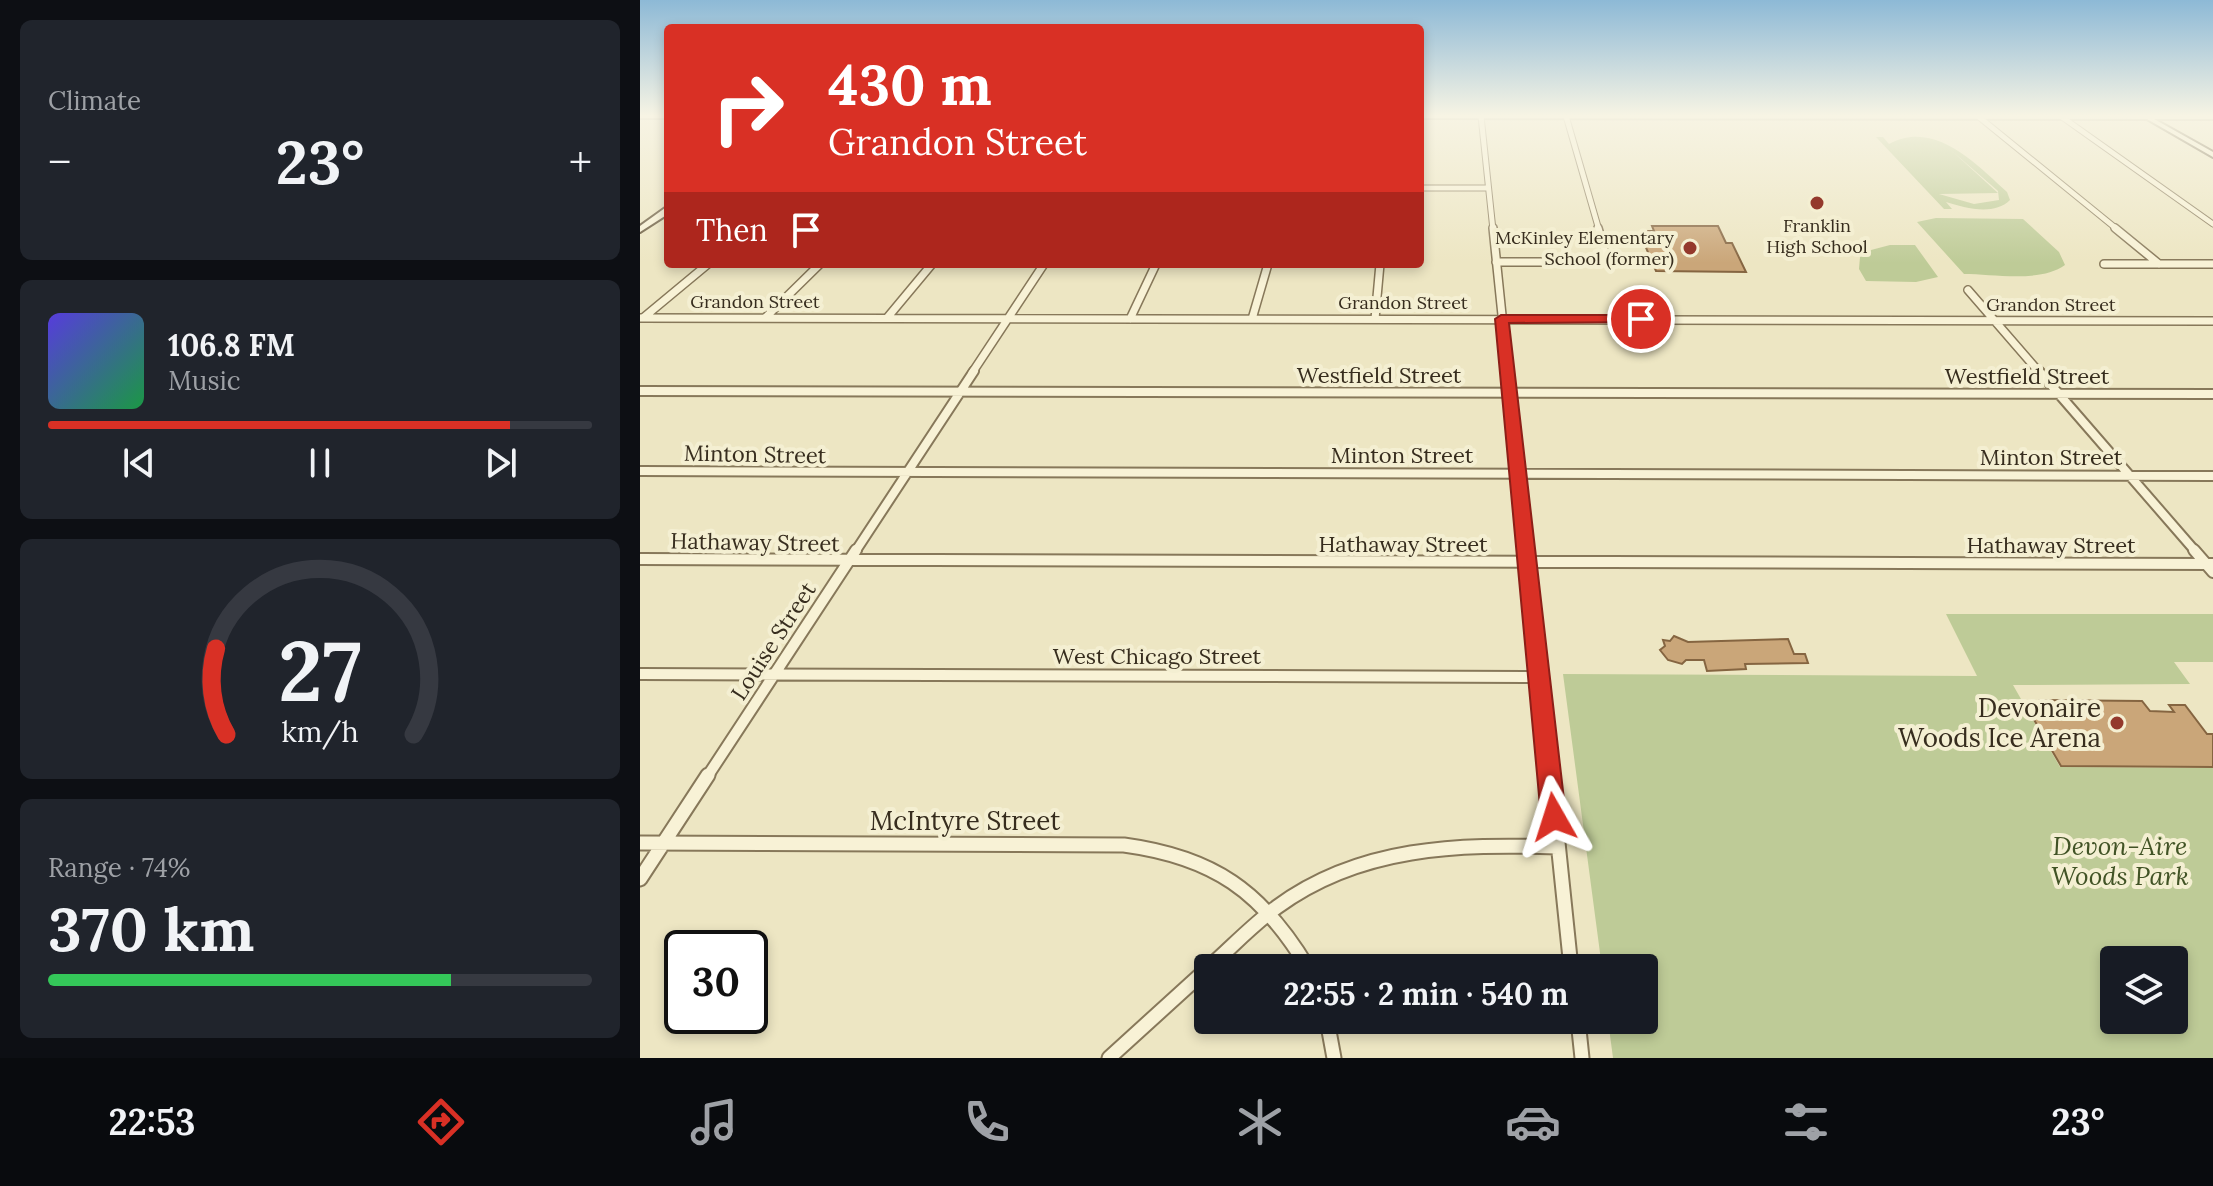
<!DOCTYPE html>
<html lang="en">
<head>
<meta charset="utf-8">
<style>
  :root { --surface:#171b24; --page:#20242c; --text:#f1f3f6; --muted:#9ea1a6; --line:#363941; --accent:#d93025 }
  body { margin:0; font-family:Lora,serif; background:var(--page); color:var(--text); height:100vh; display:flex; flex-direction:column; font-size:30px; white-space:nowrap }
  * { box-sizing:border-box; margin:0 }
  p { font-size:26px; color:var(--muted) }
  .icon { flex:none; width:44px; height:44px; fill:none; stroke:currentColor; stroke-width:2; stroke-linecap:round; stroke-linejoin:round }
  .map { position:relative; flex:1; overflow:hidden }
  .sheet { display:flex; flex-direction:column; gap:20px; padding:20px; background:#0d0f14; width:640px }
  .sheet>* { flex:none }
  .top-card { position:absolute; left:24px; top:24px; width:760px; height:244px; border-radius:8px; box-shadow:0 4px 12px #0003; background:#d93025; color:#fff; overflow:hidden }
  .controls { position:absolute; left:1460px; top:946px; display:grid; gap:16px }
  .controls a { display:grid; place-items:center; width:88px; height:88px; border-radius:8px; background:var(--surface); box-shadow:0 4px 12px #0003; font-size:40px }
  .speed { position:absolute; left:24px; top:930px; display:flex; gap:16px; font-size:40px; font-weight:700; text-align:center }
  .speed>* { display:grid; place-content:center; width:104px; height:104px; border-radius:50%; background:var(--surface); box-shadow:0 4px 12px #0003; line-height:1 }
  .speed .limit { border:4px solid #111; border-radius:12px; background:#fff; color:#111 }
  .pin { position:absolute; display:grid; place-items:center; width:68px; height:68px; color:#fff; margin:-34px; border:4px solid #fff; border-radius:50%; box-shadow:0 2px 8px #0007 }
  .me { position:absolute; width:88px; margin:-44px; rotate:354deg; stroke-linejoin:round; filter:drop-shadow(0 0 6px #0008) }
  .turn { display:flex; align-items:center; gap:28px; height:168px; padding:0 32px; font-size:36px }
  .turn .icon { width:104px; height:104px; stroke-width:2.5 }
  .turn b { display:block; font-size:56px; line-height:68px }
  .then { display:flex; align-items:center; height:76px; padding:0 32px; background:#0003; gap:16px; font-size:30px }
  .big { font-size:60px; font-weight:700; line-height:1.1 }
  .sheet .card { flex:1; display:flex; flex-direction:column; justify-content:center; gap:12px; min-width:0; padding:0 28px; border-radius:12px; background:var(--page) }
  .sheet .dial { align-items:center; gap:0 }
  .dial svg { height:208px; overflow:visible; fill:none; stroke:var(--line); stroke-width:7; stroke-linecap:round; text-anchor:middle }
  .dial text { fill:var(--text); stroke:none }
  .song { display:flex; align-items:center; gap:24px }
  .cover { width:96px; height:96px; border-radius:12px; background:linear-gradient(135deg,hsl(250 70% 55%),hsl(140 70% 35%)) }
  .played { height:8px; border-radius:4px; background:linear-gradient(90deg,var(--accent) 85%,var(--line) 85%) }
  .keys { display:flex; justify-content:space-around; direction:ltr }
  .heat { display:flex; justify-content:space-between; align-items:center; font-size:44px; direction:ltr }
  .charge { height:12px; border-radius:6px; background:linear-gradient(90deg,#34c759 74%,var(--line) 0) }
  .trip { position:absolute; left:554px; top:954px; width:464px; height:80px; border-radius:8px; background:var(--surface); box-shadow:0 4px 12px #0003; font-weight:700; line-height:80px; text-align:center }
  .menu { display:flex; height:128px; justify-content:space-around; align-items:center; background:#090b0e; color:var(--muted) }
  .menu .icon { width:56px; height:56px }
  .menu .active { color:var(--accent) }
  .menu b { font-size:36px; color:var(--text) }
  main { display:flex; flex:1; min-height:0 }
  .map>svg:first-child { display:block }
</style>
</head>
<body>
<main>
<section class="sheet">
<div class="card"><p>Climate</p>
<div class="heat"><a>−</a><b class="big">23°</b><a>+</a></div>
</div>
<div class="card">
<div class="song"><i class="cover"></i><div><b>106.8 FM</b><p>Music</p></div></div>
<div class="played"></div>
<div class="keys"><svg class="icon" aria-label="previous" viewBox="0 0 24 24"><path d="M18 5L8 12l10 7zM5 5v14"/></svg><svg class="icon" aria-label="pause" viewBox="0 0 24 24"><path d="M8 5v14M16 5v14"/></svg><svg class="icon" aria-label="next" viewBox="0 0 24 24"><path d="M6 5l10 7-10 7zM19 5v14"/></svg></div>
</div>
<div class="card dial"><svg viewBox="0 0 100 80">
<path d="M14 69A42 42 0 1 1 86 69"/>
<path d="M14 69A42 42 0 0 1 10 36" stroke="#d93025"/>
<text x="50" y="56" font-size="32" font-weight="700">27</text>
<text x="50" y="72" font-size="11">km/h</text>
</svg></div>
<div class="card"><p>Range · 74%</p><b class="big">370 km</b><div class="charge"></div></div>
</section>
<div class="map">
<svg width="1573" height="1058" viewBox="0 0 1573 1058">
  <rect width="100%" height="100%" fill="#ede6c3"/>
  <!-- green -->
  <path fill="#becb97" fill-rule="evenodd" d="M1236,137H1243L1249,144C1295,119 1337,165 1367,192L1370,200C1354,216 1325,208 1306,202L1312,209H1304ZM1312,151L1358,191L1359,200L1334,204L1299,194L1358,193Z
    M1296,218L1383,219L1419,252L1425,265C1400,283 1354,274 1324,274L1277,222Z
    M1250,245H1275L1298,277L1276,282L1226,281L1219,269L1220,257L1231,250Z
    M1306,614H1573V662H1534L1550,684L1373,685L1420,767L1573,768V1058H973L968,1020H1004V968H962L923,674L1337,676ZM1474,960H1534V1020H1474Z"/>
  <!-- building -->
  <path fill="#caa679" stroke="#856541" stroke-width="2" d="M1012,226H1078L1086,243H1092L1106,272L1016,271L1004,243H1008L1004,231H1014Z
    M1034,636L1048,642L1148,639L1154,654H1165L1168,663L1105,664L1106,669L1067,671L1064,660H1046L1042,664L1028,660L1020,650L1025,646L1023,640L1030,641Z
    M1400,700L1502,701L1510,711L1534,712L1529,705H1545L1567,734H1573V767L1421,766L1389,711H1406Z"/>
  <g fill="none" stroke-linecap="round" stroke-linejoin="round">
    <defs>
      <path id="street-far4" d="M841,116L853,230
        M926,116L959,230
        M1339,117L1478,230
        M1422,117L1573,224
        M780,188H848"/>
      <path id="street-far3" d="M853,228L868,373
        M1475,228L1519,264
        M856,262H968L958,228
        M1464,264H1573
        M1328,290L1400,373
        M0,318L1573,321
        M3,318L68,264
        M125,318L180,264
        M247,318L292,264
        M490,319L516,264
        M612,319L628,264
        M735,319L740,264
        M332,373L404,264"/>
      <path id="street-far2" d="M868,371L887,552
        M1399,371L1556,552
        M0,391L1573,394
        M0,471L1573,476
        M215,552L334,371"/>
      <path id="street-far1" d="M887,550L911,777
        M1554,550L1573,572
        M0,559L1573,564
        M0,674L899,677
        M67,777L216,550"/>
      <path id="street" d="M911,775L931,968
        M0,843L484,845C573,857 622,891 668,968
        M0,879L68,775
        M568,968C591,948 612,925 637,907C720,846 818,844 917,847
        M687,1020L694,1058
        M938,1020L942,1058
        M469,1058L568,968"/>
      <path id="secondary" d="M0,115H28V118H0Z
        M780,115H1573V119H1514L1573,152V157L1507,119L780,118Z
        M25,208H28V214L0,232V226Z"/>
    </defs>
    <!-- street-far4 casing -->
    <use href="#street-far4" stroke="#87785a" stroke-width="7"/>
    <!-- street-far3 casing -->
    <use href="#street-far3" stroke="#87785a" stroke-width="10"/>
    <!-- street-far2 casing -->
    <use href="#street-far2" stroke="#87785a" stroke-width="12"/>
    <!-- street-far1 casing -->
    <use href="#street-far1" stroke="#87785a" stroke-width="14"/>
    <!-- street casing -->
    <use href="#street" stroke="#87785a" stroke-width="17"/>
    <!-- secondary casing -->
    <use href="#secondary" stroke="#68593d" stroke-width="4"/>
    <!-- street-far4 -->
    <use href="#street-far4" stroke="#f8f2d6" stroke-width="5"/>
    <!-- street-far3 -->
    <use href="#street-far3" stroke="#f8f2d6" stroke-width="7"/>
    <!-- street-far2 -->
    <use href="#street-far2" stroke="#f8f2d6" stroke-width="8"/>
    <!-- street-far1 -->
    <use href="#street-far1" stroke="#f8f2d6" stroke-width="10"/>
    <!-- street -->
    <use href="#street" stroke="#f8f2d6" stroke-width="13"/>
    <!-- secondary -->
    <use href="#secondary" fill="#f8f2d6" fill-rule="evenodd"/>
  </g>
  <!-- sky -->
  <linearGradient id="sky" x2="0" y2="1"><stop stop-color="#8db9d6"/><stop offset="0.44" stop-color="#f7f4e4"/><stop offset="1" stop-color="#f7f4e4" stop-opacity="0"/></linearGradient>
  <rect width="1573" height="263" fill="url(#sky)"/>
  <!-- route -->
  <path fill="#d93025" stroke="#8d1f18" stroke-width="2" d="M1001,315L1007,319L1005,322L869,323L926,817L922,825L914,828L905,825L901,817L855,319L861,315Z"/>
  <!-- markers -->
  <g fill="#94392c" stroke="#f4efd2" stroke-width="3">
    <circle cx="1177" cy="203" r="8"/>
    <circle cx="1050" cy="248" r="8"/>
    <circle cx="1477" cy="723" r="8"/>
  </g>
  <g text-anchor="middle" stroke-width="8" stroke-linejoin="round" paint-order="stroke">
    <!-- far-poi labels -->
    <g font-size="18" fill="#372d1e" stroke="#f4efd2">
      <text x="1177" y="232">Franklin<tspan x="1177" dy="21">High School</tspan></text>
      <text x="1034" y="244" text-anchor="end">McKinley Elementary<tspan x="1034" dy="21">School (former)</tspan></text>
    </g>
    <!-- far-street labels -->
    <g font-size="18" fill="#372d1e" stroke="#f4efd2">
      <text x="115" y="308">Grandon Street</text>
      <text x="763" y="309">Grandon Street</text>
      <text x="1411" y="311">Grandon Street</text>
    </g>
    <!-- street labels -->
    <g font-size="22" fill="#372d1e" stroke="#f4efd2">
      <text x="739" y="383">Westfield Street</text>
      <text x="1387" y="384">Westfield Street</text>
      <text transform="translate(115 454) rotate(1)" y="8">Minton Street</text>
      <text x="762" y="463">Minton Street</text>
      <text x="1411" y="465">Minton Street</text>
      <text transform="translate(115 542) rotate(1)" y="8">Hathaway Street</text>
      <text x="763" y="552">Hathaway Street</text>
      <text x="1411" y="553">Hathaway Street</text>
      <text transform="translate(133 641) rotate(-57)" y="8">Louise Street</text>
      <text x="517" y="664">West Chicago Street</text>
    </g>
    <!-- near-poi labels -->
    <g font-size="26" fill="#372d1e" stroke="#f4efd2" text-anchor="end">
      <text x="1461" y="717">Devonaire<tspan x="1461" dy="30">Woods Ice Arena</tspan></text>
    </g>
    <!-- near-street labels -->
    <g font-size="26" fill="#372d1e" stroke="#f4efd2">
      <text x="325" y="830">McIntyre Street</text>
    </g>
    <!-- near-park labels -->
    <g font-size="26" font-style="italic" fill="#415325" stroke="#f4efd2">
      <text x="1480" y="855">Devon-Aire<tspan x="1480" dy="30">Woods Park</tspan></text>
    </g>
  </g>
</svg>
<div class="controls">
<a><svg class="icon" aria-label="layers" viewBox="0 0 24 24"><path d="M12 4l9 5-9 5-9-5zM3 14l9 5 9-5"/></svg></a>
</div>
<div class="speed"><div class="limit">30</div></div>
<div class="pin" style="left:1001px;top:319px;background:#d93025"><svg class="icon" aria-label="arrive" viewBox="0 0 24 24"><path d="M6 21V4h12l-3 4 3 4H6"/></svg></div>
<svg class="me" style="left:914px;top:817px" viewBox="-20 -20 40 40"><path d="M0-17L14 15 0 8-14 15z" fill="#d93025" stroke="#fff" stroke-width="4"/></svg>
<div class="trip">22:55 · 2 min · 540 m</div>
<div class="top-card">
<div class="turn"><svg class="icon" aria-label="right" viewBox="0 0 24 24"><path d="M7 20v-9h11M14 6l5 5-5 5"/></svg><div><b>430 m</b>Grandon Street</div></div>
<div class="then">Then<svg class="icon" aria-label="arrive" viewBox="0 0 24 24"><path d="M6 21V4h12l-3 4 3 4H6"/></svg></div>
</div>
</div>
</main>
<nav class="menu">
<b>22:53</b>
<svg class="icon active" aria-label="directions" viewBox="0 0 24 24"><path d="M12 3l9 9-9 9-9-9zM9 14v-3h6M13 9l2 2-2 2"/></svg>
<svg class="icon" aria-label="music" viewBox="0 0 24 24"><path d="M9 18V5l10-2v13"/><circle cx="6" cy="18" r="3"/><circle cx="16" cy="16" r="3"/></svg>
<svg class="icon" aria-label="phone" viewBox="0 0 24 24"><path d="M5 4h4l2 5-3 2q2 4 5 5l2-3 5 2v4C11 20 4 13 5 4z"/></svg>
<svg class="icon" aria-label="climate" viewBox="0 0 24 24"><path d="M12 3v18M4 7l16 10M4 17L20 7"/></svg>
<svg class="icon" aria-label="car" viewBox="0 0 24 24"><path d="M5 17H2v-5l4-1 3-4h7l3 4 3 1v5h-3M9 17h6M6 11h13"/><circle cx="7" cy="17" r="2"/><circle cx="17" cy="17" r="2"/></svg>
<svg class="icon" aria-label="filters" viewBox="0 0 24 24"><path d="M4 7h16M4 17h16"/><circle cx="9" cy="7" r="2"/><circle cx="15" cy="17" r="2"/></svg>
<b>23°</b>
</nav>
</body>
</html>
